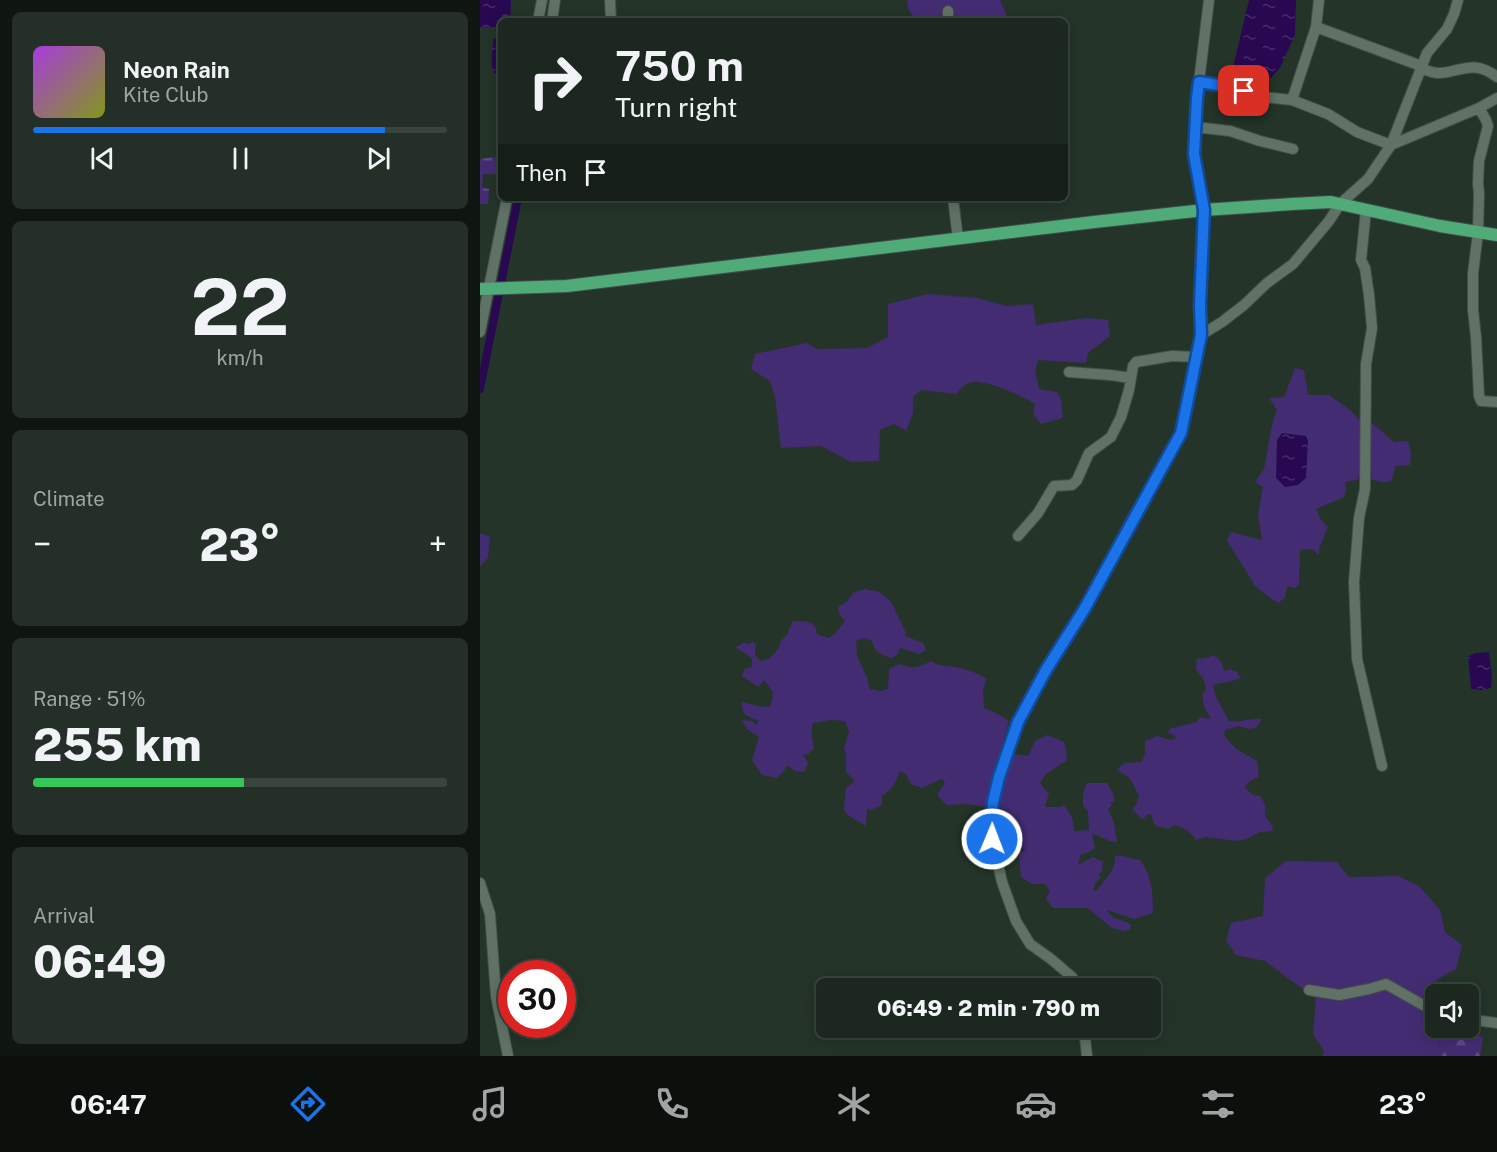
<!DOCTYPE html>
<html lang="en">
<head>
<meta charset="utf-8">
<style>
  :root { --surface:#1b271f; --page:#242f28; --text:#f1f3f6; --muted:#a0a5a4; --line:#39443d; --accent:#1a73e8 }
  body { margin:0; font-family:"Public Sans",sans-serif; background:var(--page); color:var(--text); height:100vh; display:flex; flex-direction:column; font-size:22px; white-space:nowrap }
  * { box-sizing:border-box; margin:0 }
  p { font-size:20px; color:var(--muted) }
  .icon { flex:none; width:33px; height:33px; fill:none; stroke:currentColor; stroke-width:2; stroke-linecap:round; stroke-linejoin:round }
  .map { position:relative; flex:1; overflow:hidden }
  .details { display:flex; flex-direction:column; gap:12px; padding:12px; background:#0f1511; width:480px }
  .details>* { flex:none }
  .top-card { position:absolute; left:18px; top:18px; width:570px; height:183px; border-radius:9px; box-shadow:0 3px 15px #0003,0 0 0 2px var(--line); background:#1b271f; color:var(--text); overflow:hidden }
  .tools { position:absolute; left:945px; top:984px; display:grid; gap:12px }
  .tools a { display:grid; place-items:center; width:54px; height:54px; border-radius:9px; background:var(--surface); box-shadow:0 3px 15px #0003,0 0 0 2px var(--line); font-size:30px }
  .speed { position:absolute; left:18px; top:960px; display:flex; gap:12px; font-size:30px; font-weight:700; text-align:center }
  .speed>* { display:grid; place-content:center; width:78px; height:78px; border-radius:50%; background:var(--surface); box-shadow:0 3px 15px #0003,0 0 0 2px var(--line); line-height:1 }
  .speed .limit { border:9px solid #d22; background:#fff; color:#111 }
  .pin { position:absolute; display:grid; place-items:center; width:51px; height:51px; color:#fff; margin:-26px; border-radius:12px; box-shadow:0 3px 9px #0006 }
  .me { position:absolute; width:66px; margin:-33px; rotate:1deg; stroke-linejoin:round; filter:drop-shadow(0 0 4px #0008) }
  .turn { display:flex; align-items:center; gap:21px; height:126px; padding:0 18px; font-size:27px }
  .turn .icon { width:78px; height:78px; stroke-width:2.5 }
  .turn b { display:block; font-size:42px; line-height:51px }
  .then { display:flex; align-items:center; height:57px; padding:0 18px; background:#0003; gap:12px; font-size:22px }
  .big { font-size:45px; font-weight:800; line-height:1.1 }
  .details .tile { flex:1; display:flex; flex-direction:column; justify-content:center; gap:9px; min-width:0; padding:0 21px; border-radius:9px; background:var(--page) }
  .details .dial { align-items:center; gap:0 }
  .dial b { font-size:78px; line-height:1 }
  .song { display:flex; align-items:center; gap:18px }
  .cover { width:72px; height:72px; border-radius:9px; background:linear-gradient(135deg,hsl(280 70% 55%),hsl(70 70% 35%)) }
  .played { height:6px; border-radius:3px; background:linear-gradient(90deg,var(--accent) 85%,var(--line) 85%) }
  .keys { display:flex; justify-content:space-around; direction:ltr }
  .heat { display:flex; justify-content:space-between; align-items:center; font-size:33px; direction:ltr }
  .charge { height:9px; border-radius:4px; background:linear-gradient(90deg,#34c759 51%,var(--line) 0) }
  .trip { position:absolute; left:336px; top:978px; width:345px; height:60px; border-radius:9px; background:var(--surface); box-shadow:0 3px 15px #0003,0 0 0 2px var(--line); font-weight:800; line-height:60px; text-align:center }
  .dock { display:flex; height:96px; justify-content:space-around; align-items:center; background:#0b100c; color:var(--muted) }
  .dock .icon { width:42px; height:42px }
  .dock .active { color:var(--accent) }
  .dock b { font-size:27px; color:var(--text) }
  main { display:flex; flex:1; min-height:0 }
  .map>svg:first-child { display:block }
</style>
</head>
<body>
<main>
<section class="details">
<div class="tile">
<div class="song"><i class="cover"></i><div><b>Neon Rain</b><p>Kite Club</p></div></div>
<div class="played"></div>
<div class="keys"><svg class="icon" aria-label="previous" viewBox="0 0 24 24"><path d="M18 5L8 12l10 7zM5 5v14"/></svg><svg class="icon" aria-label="pause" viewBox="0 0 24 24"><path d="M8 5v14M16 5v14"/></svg><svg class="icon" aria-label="next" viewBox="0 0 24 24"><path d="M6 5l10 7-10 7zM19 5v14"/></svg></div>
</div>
<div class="tile dial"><b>22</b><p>km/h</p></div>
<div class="tile"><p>Climate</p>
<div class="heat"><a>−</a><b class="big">23°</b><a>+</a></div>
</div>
<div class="tile"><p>Range · 51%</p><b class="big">255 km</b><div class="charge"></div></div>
<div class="tile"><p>Arrival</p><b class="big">06:49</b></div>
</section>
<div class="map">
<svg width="1017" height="1056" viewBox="0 0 1017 1056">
  <defs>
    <pattern id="forest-firs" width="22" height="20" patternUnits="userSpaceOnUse" patternTransform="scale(1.5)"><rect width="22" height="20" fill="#442c73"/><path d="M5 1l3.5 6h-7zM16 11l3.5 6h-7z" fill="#5f4b87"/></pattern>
    <pattern id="water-ripples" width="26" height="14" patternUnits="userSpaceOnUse" patternTransform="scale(1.5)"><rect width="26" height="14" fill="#280951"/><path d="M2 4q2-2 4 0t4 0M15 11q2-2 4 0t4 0" fill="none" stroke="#472d6a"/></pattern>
  </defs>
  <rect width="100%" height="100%" fill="#243429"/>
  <!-- grass -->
  <path fill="#442c73" d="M427,0H520L527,16H511L503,19L474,17L472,10L465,21H436L428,8Z
    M448,294L497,298L527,306L553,304L556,325L606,318L628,320L630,336L608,353L606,363L558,360L555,371L559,389L577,392L581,399L583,418L561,424L553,414L555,404C542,396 506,379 491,382C485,383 480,390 476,394L441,390L433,397V413L426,431L414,424L400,430L399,461L371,462L341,446L301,448L295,396L290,381L271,369L275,354L327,343L337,349L387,348L408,337V304Z
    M815,368L824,370L828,395H849L870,410L880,421L892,423L914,442L928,441L931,453L930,465L916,466L911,481C898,484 892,480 881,473L877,480L865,482L866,491L864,497L836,509L841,520L848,527L839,549V555L832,549L820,550L819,584L815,588L807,586L805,598L798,603L786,595L773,584V582L747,541L751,532L782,540L778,515L783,487L775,482L784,469L792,425L797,410L789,398L804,397Z
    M0,533L10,537L8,558L0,566Z
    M385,589L400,592L411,602L426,633L425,636L443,643L446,650L439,654L420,648L416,656L411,658C402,655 394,652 392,641L384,638L376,641L377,656L387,678L390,689L400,691L408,689L409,669L419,664C433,669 438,668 451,661C463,668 462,664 474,667C485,669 497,672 506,679L503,692L504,708L518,714L529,721L520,752L548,756L555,741L567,735L584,742L586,749L587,760L565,775L560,783L565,790L569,793L565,807H581L584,805L592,817L594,831L609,830L608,811L603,806V793L607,783H627L633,793L634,802L630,803L632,806L628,809L634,823L637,842C626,842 623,836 612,834L615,848L609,852L600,855L598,865L613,857L623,862L622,867L623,871L618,874L621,878L616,882L613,891L617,890C625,880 636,870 635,856C644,855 651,859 660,860C672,876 673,894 673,913L654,919L627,910C632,921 642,918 651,925L650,929L644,931L632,928L608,908H573L566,899L570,891L565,884H552L541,877L539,853L546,850L538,845L524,841L520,828L521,814C498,804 492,803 467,805L457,795L465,783L462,779L442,788L431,784L426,774L420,771C417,781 412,790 402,796V805L391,810L387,808L386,826L369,816L364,810L366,788L375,781L366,772V755L364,748L369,732L365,721L351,720L333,723C330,732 333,739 334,749L328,754L323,755L328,763L324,772L315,771L307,765L304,771L297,778L282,775L272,760L279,737L267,729L262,720L272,721L276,725L279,721L265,715L262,708V702L282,707L291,706L293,692L284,680L278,687L262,676L265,669L272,667V658L260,650L255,648L264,642L269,644L273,642L276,645L275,655L280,661L289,659L298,649L301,641L307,635L313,621C324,621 336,620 337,634L348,638L355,634L365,621L359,614L358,607L368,601L373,593Z
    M734,655L742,663L744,671L750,669L757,672L761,678C752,682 743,682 733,685L736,697L749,721C760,723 770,718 782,719L776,728L769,729L759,726L745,730L744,735L756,749L777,761L779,777L770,781L764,787L773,795L780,796L785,804V817L791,823L793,831L780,832L767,839L757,841L725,837L716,840C710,830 704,828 694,825L689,829L676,826L673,821L672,815L667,814L663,820L652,810L657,803L659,796L650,778L637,770L644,763L662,762L665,753V741L677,736L691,740L696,739L695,736L688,733L689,729L717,722L720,717L731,719L724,706L722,694L726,689L724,680L716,669L717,659L726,658Z
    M806,861L857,862L869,877L918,876L939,886L960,910L965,932L982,945L976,969L958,979L942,996L955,1013L956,1028H961L959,1052L958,1056H842L844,1051L833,1034L836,999L785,961L756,955L746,941L751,923L783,916L785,878Z"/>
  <!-- forest -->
  <path fill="url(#forest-firs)" d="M15,157L20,174H3L2,188L9,189L8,204H0V159Z
    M961,1028L1003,1037L1000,1056H958L959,1051Z"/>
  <!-- water -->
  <path fill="url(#water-ripples)" d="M0,0H31L30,21H21V27H0Z
    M769,0H816V2L815,35L800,68L788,81L752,71Z
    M21,37V74L14,73C9,62 13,50 13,39Z
    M802,433L826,436L828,441L826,478L818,485L805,487L796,478L797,440Z
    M1009,652L1012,677L1011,688L1003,690L991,689L988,656L996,653Z"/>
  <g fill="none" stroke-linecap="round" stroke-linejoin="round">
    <!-- canal -->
    <path stroke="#280951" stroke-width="8" d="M0,389L38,198"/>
    <defs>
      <path id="minor" d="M130,0L131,21
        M468,11V21
        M58,21L62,0
        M72,21L75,0
        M836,27L936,64C968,89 984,51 1017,77
        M719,82L745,86L782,97L812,100L848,114L877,132L911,145L947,53L967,29L974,14L978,0
        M812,100L836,27L839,0
        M999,108L1006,120L1008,126L999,161L998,184L999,193L998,233L993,273V310L996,337L999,396L1001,401L1017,402
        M715,127L750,131L780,141L813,149
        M473,198L478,239
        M886,210L881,260L885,268L889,295L892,328L886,364L885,489L879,518L874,582L877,659L902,766
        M0,332L27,198
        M721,335L742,322L764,305L787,283L813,264L849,221L860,204L888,179L911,145L999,108L1017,98
        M589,372L630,375L651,378
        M538,536L558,513L574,486L592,485L597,480L609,453L631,437L641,417L649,390L653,366L656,362L692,356L717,357
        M0,883L10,914L16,996L28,1056
        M597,988L592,977L571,959L550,944L536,921L522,882L512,839L511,827L513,802L518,777L538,722L566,670L605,608L701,433L721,335L720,305L724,210L714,154L717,98L729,0
        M829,990L859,995L889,989L906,984L950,1009L956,1011
        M988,1019L1017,1023
        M604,1028L607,1056"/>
      <path id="major" d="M0,289L87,286L614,222L724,210L812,204L851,202L960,226L1017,235"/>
    </defs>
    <!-- minor casing -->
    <use href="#minor" stroke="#414f47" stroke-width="12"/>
    <!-- major casing -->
    <use href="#major" stroke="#414f47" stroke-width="14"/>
    <!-- minor -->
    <use href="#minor" stroke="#607165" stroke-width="10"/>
    <!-- major -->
    <use href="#major" stroke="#4fac79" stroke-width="12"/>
  </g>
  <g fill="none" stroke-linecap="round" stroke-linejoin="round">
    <defs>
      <path id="route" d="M512,839L511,827L513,802L519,777L538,722L566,670L605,608L701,433L721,335L720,305L724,210L714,154L717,98L719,82L745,86L764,91"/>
    </defs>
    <!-- route casing -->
    <use href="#route" stroke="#114b97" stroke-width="15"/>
    <!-- route -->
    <use href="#route" stroke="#1a73e8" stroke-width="10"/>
  </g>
</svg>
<div class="tools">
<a><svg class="icon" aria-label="sound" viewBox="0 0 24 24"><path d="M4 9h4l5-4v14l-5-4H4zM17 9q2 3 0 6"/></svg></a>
</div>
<div class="speed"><div class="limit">30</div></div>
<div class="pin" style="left:764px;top:91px;background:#d93025"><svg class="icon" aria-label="arrive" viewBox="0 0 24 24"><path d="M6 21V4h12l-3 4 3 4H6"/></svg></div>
<svg class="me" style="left:512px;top:839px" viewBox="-20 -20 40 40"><circle r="17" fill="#1a73e8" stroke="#fff" stroke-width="3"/><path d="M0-11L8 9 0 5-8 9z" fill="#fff"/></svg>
<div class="trip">06:49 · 2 min · 790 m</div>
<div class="top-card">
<div class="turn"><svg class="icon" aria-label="right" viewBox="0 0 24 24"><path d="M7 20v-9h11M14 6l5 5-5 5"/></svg><div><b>750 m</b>Turn right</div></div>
<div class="then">Then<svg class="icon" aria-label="arrive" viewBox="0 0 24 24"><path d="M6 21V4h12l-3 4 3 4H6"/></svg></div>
</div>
</div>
</main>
<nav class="dock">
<b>06:47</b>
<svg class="icon active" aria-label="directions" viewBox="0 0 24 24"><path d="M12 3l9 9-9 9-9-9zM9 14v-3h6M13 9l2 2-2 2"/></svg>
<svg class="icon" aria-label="music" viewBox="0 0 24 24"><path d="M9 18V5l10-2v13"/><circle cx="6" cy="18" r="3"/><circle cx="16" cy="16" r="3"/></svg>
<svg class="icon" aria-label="phone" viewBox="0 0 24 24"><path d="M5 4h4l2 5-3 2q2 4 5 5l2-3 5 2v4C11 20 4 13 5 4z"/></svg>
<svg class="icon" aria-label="climate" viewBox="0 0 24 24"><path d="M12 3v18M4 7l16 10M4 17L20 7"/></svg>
<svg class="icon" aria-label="car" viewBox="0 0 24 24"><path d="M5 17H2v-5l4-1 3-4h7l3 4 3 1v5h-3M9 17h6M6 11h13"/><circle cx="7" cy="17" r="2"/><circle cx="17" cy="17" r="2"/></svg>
<svg class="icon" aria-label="filters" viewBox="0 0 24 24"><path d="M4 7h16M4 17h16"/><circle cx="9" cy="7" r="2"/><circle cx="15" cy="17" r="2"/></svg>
<b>23°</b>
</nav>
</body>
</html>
